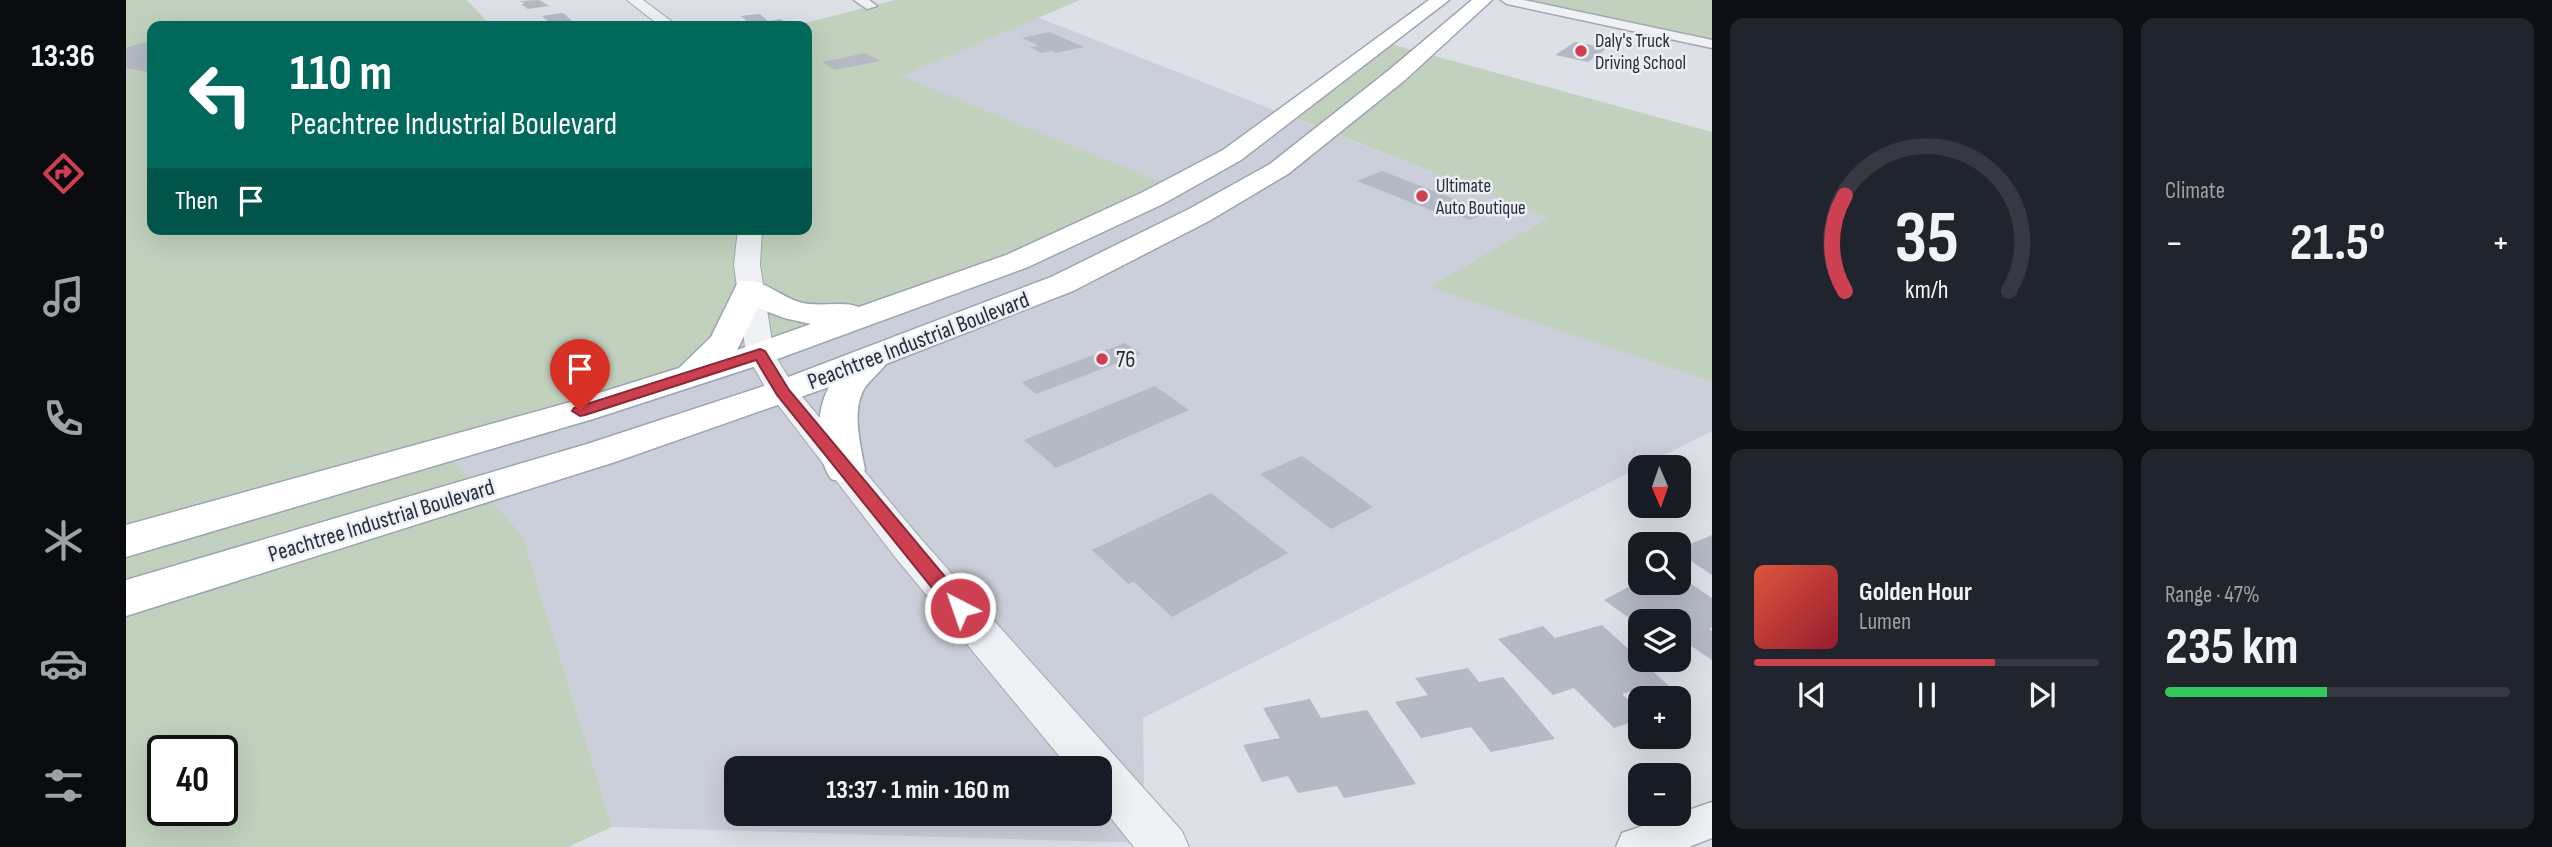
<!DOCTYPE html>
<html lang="en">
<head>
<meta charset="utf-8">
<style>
  :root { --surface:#171b24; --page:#20242c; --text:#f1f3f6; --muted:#9ea1a6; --line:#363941; --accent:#cd4051 }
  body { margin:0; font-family:"Sofia Sans Condensed",sans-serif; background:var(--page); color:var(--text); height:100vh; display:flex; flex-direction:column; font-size:26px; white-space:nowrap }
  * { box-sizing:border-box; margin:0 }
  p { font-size:23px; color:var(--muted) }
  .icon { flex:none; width:38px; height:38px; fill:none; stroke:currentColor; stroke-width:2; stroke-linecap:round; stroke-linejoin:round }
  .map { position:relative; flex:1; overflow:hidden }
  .sheet { display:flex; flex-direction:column; gap:18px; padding:18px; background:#0d0f14; width:840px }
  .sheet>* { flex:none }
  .guide { position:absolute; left:21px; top:21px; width:665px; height:214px; border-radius:14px; box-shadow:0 7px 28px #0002; background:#00695c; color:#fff; overflow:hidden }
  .needle { width:46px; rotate:178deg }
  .fabs { position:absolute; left:1502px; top:455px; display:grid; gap:14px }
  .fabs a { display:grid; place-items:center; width:63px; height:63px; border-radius:14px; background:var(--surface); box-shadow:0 7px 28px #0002; font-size:35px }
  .speed { position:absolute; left:21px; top:735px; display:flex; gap:14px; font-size:35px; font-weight:700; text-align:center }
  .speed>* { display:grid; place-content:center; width:91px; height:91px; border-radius:50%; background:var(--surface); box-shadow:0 7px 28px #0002; line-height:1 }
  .speed .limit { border:4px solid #111; border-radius:10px; background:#fff; color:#111 }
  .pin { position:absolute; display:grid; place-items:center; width:60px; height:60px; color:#fff; margin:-72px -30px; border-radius:50% 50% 50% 0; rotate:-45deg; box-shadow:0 0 7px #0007 }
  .pin .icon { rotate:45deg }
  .me { position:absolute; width:77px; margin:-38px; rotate:319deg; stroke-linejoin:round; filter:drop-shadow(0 0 5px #0008) }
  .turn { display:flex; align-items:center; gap:24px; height:147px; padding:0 28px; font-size:32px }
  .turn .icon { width:91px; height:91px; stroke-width:2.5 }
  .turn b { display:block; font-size:49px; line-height:60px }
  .then { display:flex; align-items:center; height:66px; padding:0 28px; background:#0003; gap:14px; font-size:26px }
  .big { font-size:52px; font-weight:700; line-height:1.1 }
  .sheet .tile { flex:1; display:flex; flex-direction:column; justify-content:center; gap:10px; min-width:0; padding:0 24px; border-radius:14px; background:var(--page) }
  .sheet .dial { align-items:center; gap:0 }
  .dial svg { height:182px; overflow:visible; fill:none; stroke:var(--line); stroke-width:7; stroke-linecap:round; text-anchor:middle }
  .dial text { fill:var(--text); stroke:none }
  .song { display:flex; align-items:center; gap:21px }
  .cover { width:84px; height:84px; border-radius:10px; background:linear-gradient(135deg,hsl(10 70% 55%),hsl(350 70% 35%)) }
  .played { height:7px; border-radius:4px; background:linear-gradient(90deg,var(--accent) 70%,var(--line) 70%) }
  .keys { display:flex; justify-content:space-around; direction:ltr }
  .heat { display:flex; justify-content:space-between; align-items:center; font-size:38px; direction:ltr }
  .charge { height:10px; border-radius:5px; background:linear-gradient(90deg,#34c759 47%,var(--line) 0) }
  .sheet .tiles { flex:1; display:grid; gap:18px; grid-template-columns:repeat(2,1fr) }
  .trip { position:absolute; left:598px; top:756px; width:388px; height:70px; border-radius:14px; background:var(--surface); box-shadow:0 7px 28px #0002; font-weight:700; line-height:70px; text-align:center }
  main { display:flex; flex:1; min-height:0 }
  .menu { display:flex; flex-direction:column; width:126px; justify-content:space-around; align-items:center; background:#090b0e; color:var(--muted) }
  .menu .icon { width:49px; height:49px }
  .menu .active { color:var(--accent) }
  .menu b { font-size:32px; color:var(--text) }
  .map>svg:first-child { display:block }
</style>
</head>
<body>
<main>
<nav class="menu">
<b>13:36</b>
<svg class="icon active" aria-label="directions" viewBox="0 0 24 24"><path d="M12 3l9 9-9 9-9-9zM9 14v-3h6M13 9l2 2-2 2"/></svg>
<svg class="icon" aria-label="music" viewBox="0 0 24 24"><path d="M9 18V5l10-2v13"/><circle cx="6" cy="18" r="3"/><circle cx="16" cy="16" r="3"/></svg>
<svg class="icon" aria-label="phone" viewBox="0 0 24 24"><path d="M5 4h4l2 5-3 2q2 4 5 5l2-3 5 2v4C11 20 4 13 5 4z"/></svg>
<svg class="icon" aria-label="climate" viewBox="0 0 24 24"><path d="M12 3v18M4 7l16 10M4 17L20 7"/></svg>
<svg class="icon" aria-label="car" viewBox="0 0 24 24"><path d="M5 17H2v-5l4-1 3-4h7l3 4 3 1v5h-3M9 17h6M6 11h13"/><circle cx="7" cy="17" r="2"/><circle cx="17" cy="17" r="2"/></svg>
<svg class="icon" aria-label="filters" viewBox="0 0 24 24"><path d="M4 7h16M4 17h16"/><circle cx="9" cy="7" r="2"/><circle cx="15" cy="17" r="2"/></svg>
</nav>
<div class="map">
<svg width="1586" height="847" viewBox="0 0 1586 847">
  <rect width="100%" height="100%" fill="#dde0e7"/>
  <!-- built -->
  <path fill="#cbcfd9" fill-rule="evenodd" d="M911,17L1423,218L1305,287L1586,382V431L1017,718L1019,843L486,827L396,534L315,449L1036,183L775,76ZM611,768H975V814H611Z"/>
  <!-- green -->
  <path fill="#c2d1be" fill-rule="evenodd" d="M0,0H341L365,26H26V229H681V26H668L769,0H954L776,76L1037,183L865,274L316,449L396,534L486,827L442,847H0ZM37,751H96V810H37Z
    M1369,0H1586V46Z
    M1258,42L1586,132V382L1304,287L1422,218L1162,115Z"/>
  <!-- building -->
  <path fill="#b4b9c3" d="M413,0L423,6L402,9L395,4H399L394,1Z
    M437,13L452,26H427L416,16Z
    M634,14L642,21L655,19L660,23L627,26L615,16Z
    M923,32L958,47L930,53L925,51L916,53L904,47L913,46L896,38Z
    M26,40V73L0,68V48Z
    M1449,42L1481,48L1462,62L1429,55Z
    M740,53L754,61L709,70L696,62Z
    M1256,171L1362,212L1344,220L1328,214L1322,217L1231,181Z
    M999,343L1015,354L910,394L896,382Z
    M1029,386L1063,410L930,468L898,440Z
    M1176,456L1247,507L1205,529L1134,474Z
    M1085,493L1162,553L1046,617L1008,582L1002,584L966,550Z
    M1586,535V575L1552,552V549Z
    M1555,577L1586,598V627L1583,629L1586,631V660L1552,637V621H1514V626L1478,600L1508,584L1524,594L1545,583H1552Z
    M1476,625L1545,688L1524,695L1516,688L1496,694L1514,711V719L1488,728L1448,688L1427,695L1372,639L1417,626L1429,638Z
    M1342,668L1353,682L1377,677L1429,739L1365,752L1345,727L1295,738L1269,702L1302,695L1289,678Z
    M1184,699L1195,718L1241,710L1290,784L1218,798L1211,786L1172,793L1162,776L1136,782L1117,745L1154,738L1137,708Z"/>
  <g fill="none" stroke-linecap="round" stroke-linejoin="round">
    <defs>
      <path id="minor" d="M728,0H743L751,6L741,9Z
        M1375,0H1398L1586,40V48L1381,4Z
        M1586,802V838L1563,847H1490L1496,833Z"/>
      <path id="tertiary" d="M501,0H517L552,26H534Z
        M612,229H636L634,265L648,354L669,388L795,539L1056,831L1063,847H1008L975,806V768H943L769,557L642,392L620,354L608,265Z"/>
      <path id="primary" d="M1303,0H1323L1115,160L1037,204L902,267L646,361L467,419L0,557V525L441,403L553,368L585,337L612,282C635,276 651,295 673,302C693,308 715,300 733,307L880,255L1017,192L1097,150ZM632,308L658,318L685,324L611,350Z
        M1346,0H1366L1279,80L1162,174L1083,221L947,291L760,364C753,373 744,380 738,389C725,413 735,445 739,470L733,479L719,483L705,479C689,455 689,412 703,387L489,462L0,616V580L461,444L644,384L925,277L1063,209L1144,164L1263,70Z"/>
    </defs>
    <!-- minor casing -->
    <use href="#minor" stroke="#a2a7b1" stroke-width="3"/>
    <!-- tertiary casing -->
    <use href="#tertiary" stroke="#a2a7b1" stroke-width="2"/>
    <!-- primary casing -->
    <use href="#primary" stroke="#9ca4b2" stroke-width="3"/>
    <!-- minor -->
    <use href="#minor" fill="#eff1f5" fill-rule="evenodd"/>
    <!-- tertiary -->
    <use href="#tertiary" fill="#eff1f5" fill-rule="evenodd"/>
    <!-- primary -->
    <use href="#primary" fill="#fff" fill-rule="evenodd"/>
  </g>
  <!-- route -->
  <path fill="#cd4051" stroke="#852a35" stroke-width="2" d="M634,349L639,351L663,390L841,603L844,608L841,614L834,616L827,614L651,395L630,360L459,415L454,416L446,411L448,408Z"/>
  <!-- markers -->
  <g fill="#cd4051" stroke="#eceff4" stroke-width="2.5">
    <circle cx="1455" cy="51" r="7"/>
    <circle cx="1296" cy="196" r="7"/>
    <circle cx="976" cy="359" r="7"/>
  </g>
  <g text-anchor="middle" stroke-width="5" stroke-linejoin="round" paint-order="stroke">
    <!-- far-poi labels -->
    <g font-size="19" fill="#262e3d" stroke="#eceff4" text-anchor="start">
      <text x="1469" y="47">Daly's Truck<tspan x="1469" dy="22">Driving School</tspan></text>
      <text x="1310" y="192">Ultimate<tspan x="1310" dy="22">Auto Boutique</tspan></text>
    </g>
    <!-- street labels -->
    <g font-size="23" fill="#262e3d" stroke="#eceff4">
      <text transform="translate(792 340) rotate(-21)" y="8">Peachtree Industrial Boulevard</text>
      <text transform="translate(255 520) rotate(-17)" y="8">Peachtree Industrial Boulevard</text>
    </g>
    <!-- poi labels -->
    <g font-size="23" fill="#262e3d" stroke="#eceff4" text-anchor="start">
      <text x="990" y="367">76</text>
    </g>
  </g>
</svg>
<div class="fabs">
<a><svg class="needle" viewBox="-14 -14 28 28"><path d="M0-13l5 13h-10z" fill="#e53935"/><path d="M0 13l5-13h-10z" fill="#9ea1a6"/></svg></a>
<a><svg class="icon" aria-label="search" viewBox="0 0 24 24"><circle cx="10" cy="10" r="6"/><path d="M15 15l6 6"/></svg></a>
<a><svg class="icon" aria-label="layers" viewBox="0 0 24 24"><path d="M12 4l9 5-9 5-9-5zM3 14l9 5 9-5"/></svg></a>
<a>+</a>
<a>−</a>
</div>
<div class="speed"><div class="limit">40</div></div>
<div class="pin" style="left:454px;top:411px;background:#d93025"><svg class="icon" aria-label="arrive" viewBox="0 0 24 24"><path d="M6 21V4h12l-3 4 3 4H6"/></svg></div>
<svg class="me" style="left:834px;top:608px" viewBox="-20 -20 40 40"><circle r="17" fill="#cd4051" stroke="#fff" stroke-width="3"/><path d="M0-11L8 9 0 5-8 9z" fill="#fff"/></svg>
<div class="trip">13:37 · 1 min · 160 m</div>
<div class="guide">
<div class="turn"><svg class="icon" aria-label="left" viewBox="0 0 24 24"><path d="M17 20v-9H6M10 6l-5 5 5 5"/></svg><div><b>110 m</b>Peachtree Industrial Boulevard</div></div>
<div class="then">Then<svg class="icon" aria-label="arrive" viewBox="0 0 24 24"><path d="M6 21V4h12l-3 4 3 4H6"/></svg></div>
</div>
</div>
<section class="sheet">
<div class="tiles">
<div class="tile dial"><svg viewBox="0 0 100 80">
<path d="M14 69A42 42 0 1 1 86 69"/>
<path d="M14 69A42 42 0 0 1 14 27" stroke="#cd4051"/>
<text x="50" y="56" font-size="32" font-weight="700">35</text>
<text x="50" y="72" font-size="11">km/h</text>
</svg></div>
<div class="tile"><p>Climate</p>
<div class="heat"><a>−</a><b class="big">21.5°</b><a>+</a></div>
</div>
<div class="tile">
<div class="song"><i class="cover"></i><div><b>Golden Hour</b><p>Lumen</p></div></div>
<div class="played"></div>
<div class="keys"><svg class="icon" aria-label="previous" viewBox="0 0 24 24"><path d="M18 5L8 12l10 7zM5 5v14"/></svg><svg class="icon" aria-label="pause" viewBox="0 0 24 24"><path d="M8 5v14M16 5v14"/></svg><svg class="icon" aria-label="next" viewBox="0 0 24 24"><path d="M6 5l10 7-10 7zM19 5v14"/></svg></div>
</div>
<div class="tile"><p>Range · 47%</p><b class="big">235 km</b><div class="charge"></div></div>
</div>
</section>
</main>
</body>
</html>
